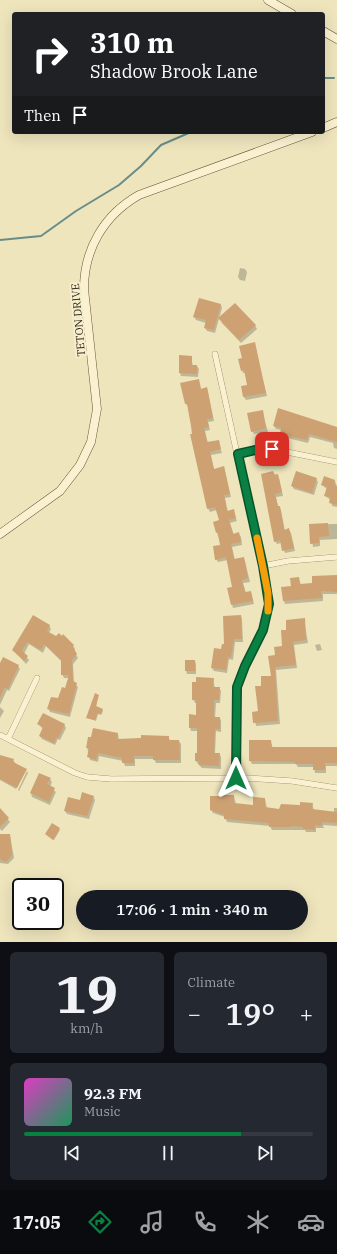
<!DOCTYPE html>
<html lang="en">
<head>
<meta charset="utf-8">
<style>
  :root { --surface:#171b24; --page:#242831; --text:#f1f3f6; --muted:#9ea1a6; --line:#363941; --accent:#0b8043 }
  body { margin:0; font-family:"IBM Plex Serif",serif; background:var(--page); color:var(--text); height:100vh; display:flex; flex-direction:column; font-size:15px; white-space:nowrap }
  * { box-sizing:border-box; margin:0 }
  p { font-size:13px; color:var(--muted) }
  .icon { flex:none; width:22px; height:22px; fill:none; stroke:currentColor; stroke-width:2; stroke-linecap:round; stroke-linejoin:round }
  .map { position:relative; height:942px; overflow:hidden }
  .details { display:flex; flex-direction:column; gap:10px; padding:10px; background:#0d0f14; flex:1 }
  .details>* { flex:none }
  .guide { position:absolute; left:12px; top:12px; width:313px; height:122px; border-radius:4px; box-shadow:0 4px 16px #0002; background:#202124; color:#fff; overflow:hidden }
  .speed { position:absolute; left:12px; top:878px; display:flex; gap:8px; font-size:20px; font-weight:700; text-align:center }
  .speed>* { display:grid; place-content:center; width:52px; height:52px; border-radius:50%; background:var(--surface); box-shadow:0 4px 16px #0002; line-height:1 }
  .speed .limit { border:2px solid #111; border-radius:6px; background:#fff; color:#111 }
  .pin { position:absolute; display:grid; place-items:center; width:34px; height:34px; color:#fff; margin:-17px; border-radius:8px; box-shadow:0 2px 6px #0006 }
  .me { position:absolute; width:44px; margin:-22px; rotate:0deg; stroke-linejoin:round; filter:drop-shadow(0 0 3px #0008) }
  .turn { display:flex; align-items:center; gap:14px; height:84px; padding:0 12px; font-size:18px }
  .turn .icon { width:52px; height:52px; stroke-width:2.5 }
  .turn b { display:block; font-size:28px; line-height:34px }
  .then { display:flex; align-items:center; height:38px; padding:0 12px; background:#0003; gap:8px; font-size:15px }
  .big { font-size:30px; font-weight:600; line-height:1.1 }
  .details .card { flex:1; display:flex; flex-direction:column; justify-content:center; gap:6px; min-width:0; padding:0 14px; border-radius:6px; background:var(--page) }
  .details .dial { align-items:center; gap:0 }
  .dial b { font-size:52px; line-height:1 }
  .song { display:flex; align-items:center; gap:12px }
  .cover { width:48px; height:48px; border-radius:6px; background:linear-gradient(135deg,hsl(310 70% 55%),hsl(150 70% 35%)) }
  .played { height:4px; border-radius:2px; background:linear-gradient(90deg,var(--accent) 75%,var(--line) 75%) }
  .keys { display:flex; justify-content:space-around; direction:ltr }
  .heat { display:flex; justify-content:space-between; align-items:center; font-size:22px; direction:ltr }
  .details .tiles { flex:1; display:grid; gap:10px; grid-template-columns:1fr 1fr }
  .card:last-child { grid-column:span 2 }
  .trip { position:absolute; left:76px; top:890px; width:232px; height:40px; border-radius:20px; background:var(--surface); box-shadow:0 4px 16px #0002; font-weight:600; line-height:40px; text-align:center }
  .dock { display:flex; height:64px; justify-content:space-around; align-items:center; background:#090b0e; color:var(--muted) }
  .dock .icon { width:28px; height:28px }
  .dock .current { color:var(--accent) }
  .dock b { font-size:18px; color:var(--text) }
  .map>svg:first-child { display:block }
</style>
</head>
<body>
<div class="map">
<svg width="337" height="942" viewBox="0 0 337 942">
  <rect width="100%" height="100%" fill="#eee5bd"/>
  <!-- shadow -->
  <path fill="#0003" d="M240,268L245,269L247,272L245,281L240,280L238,277Z
    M221,305L222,308L215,333L207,331L205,328L206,323L196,320L194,317Z
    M221,322L255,325L257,329L241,343Z
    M254,344L267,396L246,400L244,397L248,385L246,373H243L242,370L243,359Z
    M191,357L193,366H197L199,369L198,377L181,376L180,373Z
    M198,380L201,389L207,388L208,392L214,421L208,422L210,430L205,431L208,443L218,441L222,453L211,455L214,470L224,467L225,471L231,497L225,498L228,512L233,510L237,521L230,523L234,535L239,534L241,537L242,545L232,547L235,560L243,558L245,561L250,582L243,583L246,593L251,592L254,604L233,608L228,588L233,587L228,560L218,562L216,559L221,546L214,523L220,521L217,510L210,512L208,508L193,434L189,407L186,404Z
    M262,411L268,432L254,434L252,431Z
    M274,426L337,428V449L334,448L333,443L310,437L308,443L283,437L282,430L276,429Z
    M273,472L279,478L283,496L276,497L278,507L281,510L285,531L289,530L291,533L295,551L285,553L281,543L277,544L275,541Z
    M316,479L318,482L314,495L294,489L292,486Z
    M335,481L337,487V507L332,506L331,500L325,496L327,489L322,485Z
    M332,524H337V539L320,540V546L313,547L310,525Z
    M337,577V594H323V601L285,604L284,601L299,579L301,585L313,584Z
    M241,616L242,619L243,642H235L233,660L229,659L227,673L214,671L212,668Z
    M304,619L308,643L294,645L297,668L276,670L280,724L256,726L254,712H259L262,687L272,676L276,656L283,647L287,631Z
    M49,625L51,629L49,633L73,646L75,649L74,651L78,658L73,664L74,683L78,687L70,717L50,712L48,708L59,700L66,689L69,678H64L62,674V662L46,646L43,653L29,644L24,654L29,660L26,664L14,650Z
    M320,644L322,650L317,651L315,645Z
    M195,661L196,664V674H187L186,670Z
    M0,665L18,666L20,669L9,691L7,690L0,705Z
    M213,679L215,688H219L221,691L220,703H216L215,718H220L221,721V732L216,731L215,754H219L221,757V769L202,768L198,764L196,761L198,754V731H191L190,727L197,716V703H195L193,699Z
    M98,695L96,708L103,711L101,715L98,714L96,721L87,718Z
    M0,707L4,711L0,718Z
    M38,724H64L66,728L60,740L58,739L55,745L42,739L40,736L43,729Z
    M118,734L119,740L168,737L170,740L179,741L181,744V763H156L154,759H135V766H125L123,761L99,756L98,762L90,760L87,747Z
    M270,741L273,748H337V766H326V773H315L314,767H298L296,764H252L250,760Z
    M0,756L13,760L16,764L25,770L16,789L0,780Z
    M27,771L28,773L19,791L18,790Z
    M40,774L50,779L52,782L50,787L56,792L50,805L32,797L31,793Z
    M93,796L95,800L89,819L67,814L65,811Z
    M234,796L236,804L254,806L265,799L267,808L279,810L312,804L314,810L334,813V808H337V826L323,825L324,828H316V832H306L305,830H272L270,826L227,822L225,817L213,813L211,810Z
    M0,809L10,822L2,831L0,829Z
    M52,824L60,830L54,840L46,834Z
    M10,835L14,858L8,864L0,863V843Z"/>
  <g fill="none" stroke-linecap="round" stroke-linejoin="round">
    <!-- stream -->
    <path stroke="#688d88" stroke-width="2" d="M323,78H334
      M0,240L41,236L76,211L119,185L141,166L161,145L191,132"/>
  </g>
  <!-- building -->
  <path fill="#cea172" d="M199,298L221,304L214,330L204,328L206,320L193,317Z
    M235,303L256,325L239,340L218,318Z
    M255,342L266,393L243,397L241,386L247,385L244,370L241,371L238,359L242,358L239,346Z
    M179,355L192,356V365H197V374L179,373Z
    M199,379L201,389L207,387L213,418L207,419L209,427L204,428L207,442L219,440L221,449L210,452L214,469L224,466L230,494L224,495L227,511L234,509L236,518L229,520L233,534L239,532L241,542L231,544L234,559L244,557L248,578L242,580L245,592L251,591L253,601L231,605L227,588L232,587L226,557L215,560L213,546L220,545L218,532L216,533L213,522L219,520L215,507L207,509L190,434H192L191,426L187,404H185L180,383Z
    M278,408L337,427V442L309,434L307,440L280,434L281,428L273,426Z
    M263,410L266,428L251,432L247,413Z
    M273,471L274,475L278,474L282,492L275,494L278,506H280L284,530L289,528L294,548L282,551L280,540L274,542L261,474Z
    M296,471L317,478L312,493L291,486Z
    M324,476L335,480L334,485L337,486V505L329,503L330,497L324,496L327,487L321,485Z
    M328,523L329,536L319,537V543L310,544L309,524Z
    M337,575V592L321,591L322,598L283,601L281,587L291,586L290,578L299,577L300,584L312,583V576Z
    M33,615L50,625L47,631L56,636L59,633L62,636L63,634L74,645L73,647L77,654L72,660L73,681L77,683L69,714L47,709L51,697L58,698L62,687L65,688L69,675H61V660L44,644L41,650L27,642L22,651L28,656L24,661L12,650Z
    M241,615L242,639H234L231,657H228L226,670L211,668L214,648L221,649L222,644H224L223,616Z
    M305,618L306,640L293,642L296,665L275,667L278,721L253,723L252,712L258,711L255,686H261V676H271L268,656L275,655L274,647L282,646L281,630H286V620Z
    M3,657L19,665L8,689L5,687L0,698V663Z
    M185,660H195V671H185Z
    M196,677L214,678L213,687H220L219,700H214V717H220V729H215L214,753H220L219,766L199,765V761H195V753H197V728H189V714L196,715V700H192V682H196Z
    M95,693L99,695L96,706L103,709L101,714L98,713L95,720L86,718Z
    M43,713L65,724L58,738L57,737L54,743L39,736L43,727L37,724Z
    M93,728L118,733L117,739L141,738V735L169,736V740H179L180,760H153V756H134V763H122V758L98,753L96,760L87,757L89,748H86L88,737H91Z
    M249,740H271L272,747H337V763H325V770H313V764H295V762L249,761Z
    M0,755L14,759L13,762L27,769L17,788L0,779Z
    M39,773L51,778L47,784L55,788L49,802L30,793Z
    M82,792L94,796L87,816L64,811L68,797L80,800Z
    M222,795H234V803L253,805V797L265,798V807L279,809L281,804L300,805V802L313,803L312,809L337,812V823L322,822V826L315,825V830L303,829V827L291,826V827H269V823L224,819V815L210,810V796H222Z
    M0,808L9,818L0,827Z
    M52,823L60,828L53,840L45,834Z
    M0,834H10L12,855L6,862L0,859Z"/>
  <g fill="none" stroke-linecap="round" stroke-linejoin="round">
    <defs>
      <path id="street" d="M215,354L269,599L266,621L242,672L237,687L236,778
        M238,454L260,449H272L337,462
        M263,566L288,561L337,557
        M0,735L75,773L87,777L111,779L247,778L292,781L337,788
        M8,739L37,678"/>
      <path id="secondary" d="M268,0L292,14
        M323,31L337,39
        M323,128L337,122
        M0,534L60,491L80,465L91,442L97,409L84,289C84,249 104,215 139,195L312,132"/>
    </defs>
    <!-- street casing -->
    <use href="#street" stroke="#867556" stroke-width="6"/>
    <!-- secondary casing -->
    <use href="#secondary" stroke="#685539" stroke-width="9"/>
    <!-- street -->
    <use href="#street" stroke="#f9f1d0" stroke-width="5.5"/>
    <!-- secondary -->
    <use href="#secondary" stroke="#f9f1d0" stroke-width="8"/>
  </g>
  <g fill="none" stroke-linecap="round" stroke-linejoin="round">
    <defs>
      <path id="route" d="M236,778L237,687L245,666L263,630L269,604L263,566L238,454L260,449H272"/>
    </defs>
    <!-- route casing -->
    <use href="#route" stroke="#07532c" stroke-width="10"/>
    <!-- route -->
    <use href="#route" stroke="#0b8043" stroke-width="7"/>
    <!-- slow -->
    <path stroke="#f59e0b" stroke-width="7" d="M257,538L268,593V611"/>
  </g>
  <g text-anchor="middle" stroke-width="4" stroke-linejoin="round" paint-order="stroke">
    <!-- street labels -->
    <g font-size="11" fill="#352a1b" stroke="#f6eecd">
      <text transform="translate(78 320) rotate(-95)" y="4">TETON DRIVE</text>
    </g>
  </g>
</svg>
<div class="speed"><div class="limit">30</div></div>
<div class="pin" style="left:272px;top:449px;background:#d93025"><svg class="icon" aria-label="arrive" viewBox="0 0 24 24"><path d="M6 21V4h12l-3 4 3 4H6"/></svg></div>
<svg class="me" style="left:236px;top:778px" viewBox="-20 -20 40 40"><path d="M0-17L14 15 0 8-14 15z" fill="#0b8043" stroke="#fff" stroke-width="4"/></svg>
<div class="trip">17:06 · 1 min · 340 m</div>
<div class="guide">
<div class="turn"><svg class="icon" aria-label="right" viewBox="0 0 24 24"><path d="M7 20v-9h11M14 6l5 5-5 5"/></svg><div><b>310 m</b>Shadow Brook Lane</div></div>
<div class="then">Then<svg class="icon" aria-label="arrive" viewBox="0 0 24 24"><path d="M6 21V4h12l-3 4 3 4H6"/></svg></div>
</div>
</div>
<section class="details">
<div class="tiles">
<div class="card dial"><b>19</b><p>km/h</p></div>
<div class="card"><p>Climate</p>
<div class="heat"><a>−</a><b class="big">19°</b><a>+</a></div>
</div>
<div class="card">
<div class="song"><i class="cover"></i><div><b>92.3 FM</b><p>Music</p></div></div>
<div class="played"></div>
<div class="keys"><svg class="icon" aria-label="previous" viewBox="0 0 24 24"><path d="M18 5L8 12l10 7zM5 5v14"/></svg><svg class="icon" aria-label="pause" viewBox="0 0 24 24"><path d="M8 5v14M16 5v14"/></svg><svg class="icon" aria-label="next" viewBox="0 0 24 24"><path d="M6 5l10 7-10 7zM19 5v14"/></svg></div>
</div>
</div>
</section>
<nav class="dock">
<b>17:05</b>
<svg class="icon current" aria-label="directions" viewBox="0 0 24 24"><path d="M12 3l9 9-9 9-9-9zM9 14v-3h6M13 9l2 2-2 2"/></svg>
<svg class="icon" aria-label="music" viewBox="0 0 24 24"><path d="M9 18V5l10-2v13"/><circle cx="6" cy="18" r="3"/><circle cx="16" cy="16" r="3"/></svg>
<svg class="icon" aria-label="phone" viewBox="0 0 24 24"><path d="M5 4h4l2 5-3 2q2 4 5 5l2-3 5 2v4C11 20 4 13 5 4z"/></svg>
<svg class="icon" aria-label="climate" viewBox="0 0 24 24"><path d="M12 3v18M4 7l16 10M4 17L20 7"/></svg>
<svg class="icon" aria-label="car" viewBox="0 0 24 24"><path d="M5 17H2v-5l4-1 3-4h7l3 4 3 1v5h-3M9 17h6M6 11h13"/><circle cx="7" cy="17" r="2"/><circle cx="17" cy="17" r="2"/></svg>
</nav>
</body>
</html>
